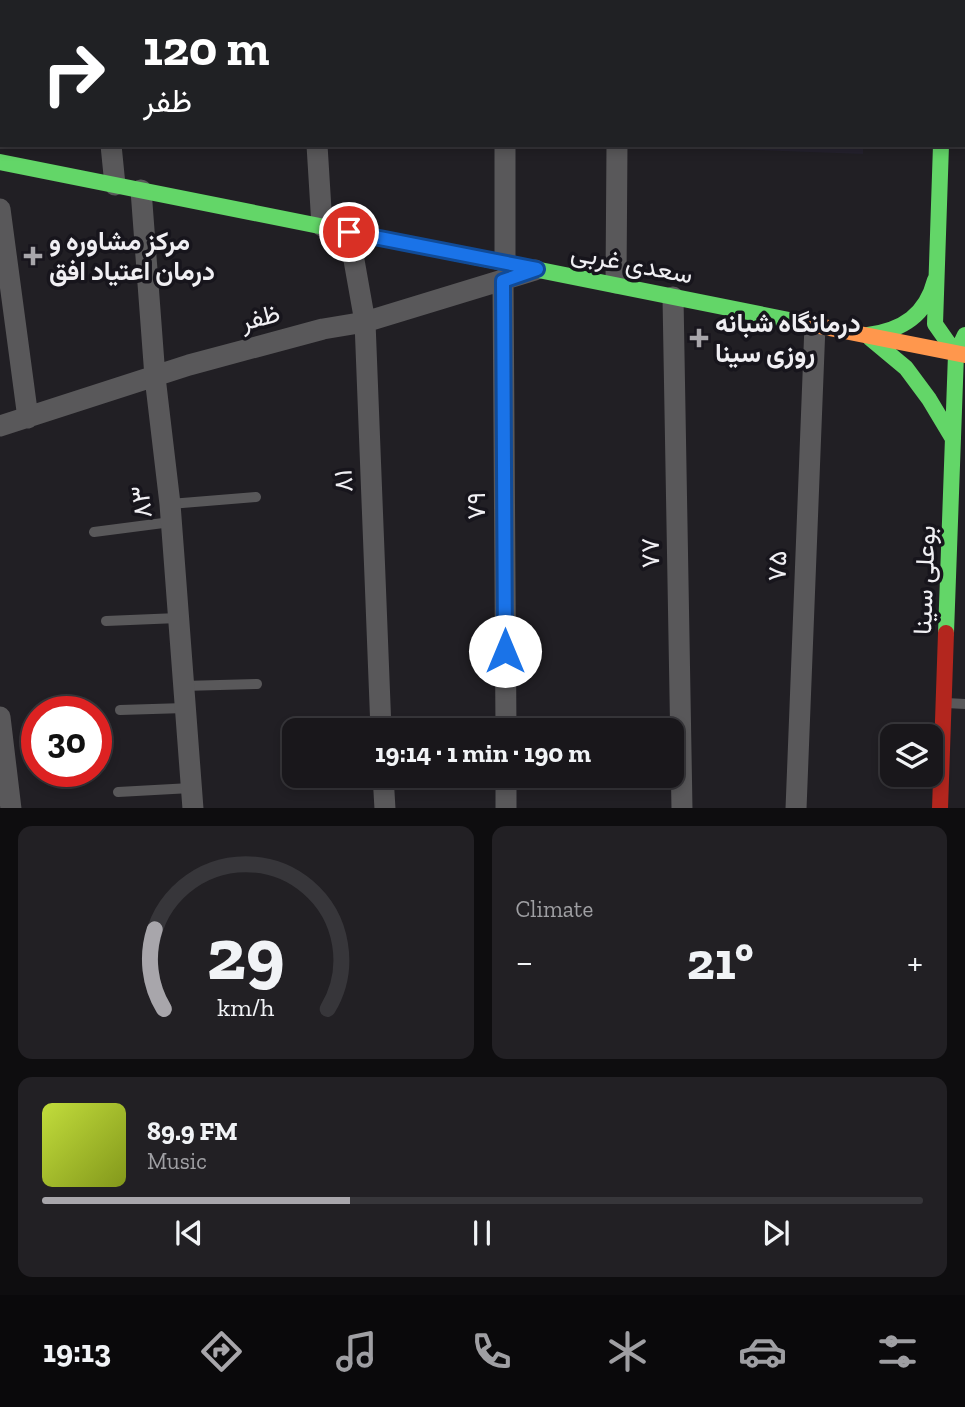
<!DOCTYPE html>
<html lang="en">
<head>
<meta charset="utf-8">
<style>
  :root { --surface:#19171b; --page:#222024; --text:#f1f3f6; --muted:#9f9fa3; --line:#37363a; --accent:#a8a6ab }
  body { margin:0; font-family:"Zilla Slab",Vazirmatn,serif; background:var(--page); color:var(--text); height:100vh; display:flex; flex-direction:column; font-size:26px; white-space:nowrap }
  * { box-sizing:border-box; margin:0 }
  p { font-size:23px; color:var(--muted) }
  .icon { flex:none; width:38px; height:38px; fill:none; stroke:currentColor; stroke-width:2; stroke-linecap:round; stroke-linejoin:round }
  .map { position:relative; height:808px; overflow:hidden }
  .side { display:flex; flex-direction:column; gap:18px; padding:18px; background:#0e0d0f; flex:1 }
  .side>* { flex:none }
  .banner { position:absolute; left:0px; top:0px; width:966px; height:147px; box-shadow:0 4px 10px #0003,0 0 0 2px var(--line); background:#202124; color:#fff; overflow:hidden }
  .fabs { position:absolute; left:880px; top:724px; display:grid; gap:14px }
  .fabs a { display:grid; place-items:center; width:63px; height:63px; border-radius:14px; background:var(--surface); box-shadow:0 4px 10px #0003,0 0 0 2px var(--line); font-size:35px }
  .speed { position:absolute; left:21px; top:696px; display:flex; gap:14px; font-size:35px; font-weight:700; text-align:center }
  .speed>* { display:grid; place-content:center; width:91px; height:91px; border-radius:50%; background:var(--surface); box-shadow:0 4px 10px #0003,0 0 0 2px var(--line); line-height:1 }
  .speed .limit { border:10px solid #d22; background:#fff; color:#111 }
  .pin { position:absolute; display:grid; place-items:center; width:60px; height:60px; color:#fff; margin:-30px; border:4px solid #fff; border-radius:50%; box-shadow:0 2px 7px #0007 }
  .me { position:absolute; width:77px; margin:-38px; rotate:0deg; stroke-linejoin:round; filter:drop-shadow(0 0 5px #0008) }
  .turn { display:flex; align-items:center; gap:24px; height:147px; padding:0 28px; font-size:32px }
  .turn .icon { width:91px; height:91px; stroke-width:2.5 }
  .turn b { display:block; font-size:49px; line-height:60px }
  .big { font-size:52px; font-weight:800; line-height:1.1 }
  .side .widget { flex:1; display:flex; flex-direction:column; justify-content:center; gap:10px; min-width:0; padding:0 24px; border-radius:14px; background:var(--page) }
  .side .dial { align-items:center; gap:0 }
  .dial svg { height:182px; overflow:visible; fill:none; stroke:var(--line); stroke-width:7; stroke-linecap:round; text-anchor:middle }
  .dial text { fill:var(--text); stroke:none }
  .song { display:flex; align-items:center; gap:21px }
  .cover { width:84px; height:84px; border-radius:10px; background:linear-gradient(135deg,hsl(70 70% 55%),hsl(70 70% 35%)) }
  .played { height:7px; border-radius:4px; background:linear-gradient(90deg,var(--accent) 35%,var(--line) 35%) }
  .keys { display:flex; justify-content:space-around; direction:ltr }
  .heat { display:flex; justify-content:space-between; align-items:center; font-size:38px; direction:ltr }
  .side .tiles { flex:1; display:grid; gap:18px; grid-template-columns:1fr 1fr }
  .widget:last-child { grid-column:span 2 }
  .trip { position:absolute; left:282px; top:718px; width:402px; height:70px; border-radius:14px; background:var(--surface); box-shadow:0 4px 10px #0003,0 0 0 2px var(--line); font-weight:800; line-height:70px; text-align:center }
  .dock { display:flex; height:112px; justify-content:space-around; align-items:center; background:#0a090b; color:var(--muted) }
  .dock .icon { width:49px; height:49px }
  .dock .selected { color:var(--accent) }
  .dock b { font-size:32px; color:var(--text) }
  .map>svg:first-child { display:block }
</style>
</head>
<body>
<div class="map">
<svg width="965" height="809" viewBox="0 0 965 809">
  <rect width="100%" height="100%" fill="#211f24"/>
  <!-- built -->
  <path fill="#25222e" d="M628,0H837L628,2Z
    M623,145H863V154Z"/>
  <g fill="none" stroke-linecap="round" stroke-linejoin="round">
    <!-- lane -->
    <path stroke="#59585a" stroke-width="10" d="M144,2L151,0
      M170,504L256,497
      M94,532L171,522
      M106,621L178,618
      M183,686L257,684
      M946,703L965,704
      M120,710L185,708
      M118,792L191,788"/>
    <!-- street -->
    <path stroke="#59585a" stroke-width="21" d="M96,0V2
      M307,0V2
      M505,2V0
      M619,2V0
      M111,145L115,185
      M317,145L322,226
      M505,145V263
      M141,190L155,377L170,504L193,809
      M0,209L28,418
      M349,232L365,322L381,730
      M503,281L506,730
      M616,283L617,145
      M673,297L682,809
      M0,426L189,365L323,329L365,322L535,270
      M0,717L11,809
      M383,775L385,809
      M506,775V809
      M796,809L815,325"/>
    <!-- fast -->
    <path stroke="#63d668" stroke-width="16" d="M945,0V2
      M941,145L935,324L956,354
      M0,162L809,324
      M868,335C903,330 926,315 935,280
      M870,338L906,368L929,399L953,439
      M946,633L956,354L965,335"/>
    <!-- slow -->
    <path stroke="#ff974d" stroke-width="16" d="M809,324L965,355"/>
    <!-- jam -->
    <path stroke="#b3261e" stroke-width="16" d="M940,809L946,633"/>
  </g>
  <g fill="none" stroke-linecap="round" stroke-linejoin="round">
    <defs>
      <path id="route" d="M349,232L537,269L503,281L505,651"/>
    </defs>
    <!-- route casing -->
    <use href="#route" stroke="#114b97" stroke-width="18"/>
    <!-- route -->
    <use href="#route" stroke="#1a73e8" stroke-width="12"/>
  </g>
  <!-- markers -->
  <g fill="#a8a6ab" stroke="#17151c" stroke-width="2.5">
    <path d="M29.5 245.5h7v7h7v7h-7v7h-7v-7h-7v-7h7z"/>
    <path d="M695.5 327.5h7v7h7v7h-7v7h-7v-7h-7v-7h7z"/>
  </g>
  <g text-anchor="middle" stroke-width="7" stroke-linejoin="round" paint-order="stroke">
    <!-- poi labels -->
    <g font-size="26" font-weight="bold" fill="#f0eff3" stroke="#17151c" text-anchor="start">
      <text x="49" y="250">مرکز مشاوره و<tspan x="49" dy="30">درمان اعتیاد افق</tspan></text>
      <text x="715" y="332">درمانگاه شبانه<tspan x="715" dy="30">روزی سینا</tspan></text>
    </g>
    <!-- street labels -->
    <g font-size="26" fill="#f0eff3" stroke="#17151c">
      <text transform="translate(632 263) rotate(11)" y="9">سعدی غربی</text>
      <text transform="translate(260 317) rotate(-15)" y="9">ظفر</text>
      <text transform="translate(343 481) rotate(-92)" y="9">۸۱</text>
      <text transform="translate(141 502) rotate(-96)" y="9">۸۳</text>
      <text transform="translate(476 506) rotate(-90)" y="9">۷۹</text>
      <text transform="translate(650 553) rotate(-91)" y="9">۷۷</text>
      <text transform="translate(777 566) rotate(-88)" y="9">۷۵</text>
      <text transform="translate(924 580) rotate(-88)" y="9">بوعلی سینا</text>
    </g>
  </g>
</svg>
<div class="fabs">
<a><svg class="icon" aria-label="layers" viewBox="0 0 24 24"><path d="M12 4l9 5-9 5-9-5zM3 14l9 5 9-5"/></svg></a>
</div>
<div class="speed"><div class="limit">30</div></div>
<div class="pin" style="left:349px;top:232px;background:#d93025"><svg class="icon" aria-label="arrive" viewBox="0 0 24 24"><path d="M6 21V4h12l-3 4 3 4H6"/></svg></div>
<svg class="me" style="left:505px;top:651px" viewBox="-20 -20 40 40"><circle r="19" fill="#fff"/><path d="M0-13L10 11 0 6-10 11z" fill="#1a73e8"/></svg>
<div class="trip">19:14 · 1 min · 190 m</div>
<div class="banner">
<div class="turn"><svg class="icon" aria-label="right" viewBox="0 0 24 24"><path d="M7 20v-9h11M14 6l5 5-5 5"/></svg><div><b>120 m</b>ظفر</div></div>
</div>
</div>
<section class="side">
<div class="tiles">
<div class="widget dial"><svg viewBox="0 0 100 80">
<path d="M14 69A42 42 0 1 1 86 69"/>
<path d="M14 69A42 42 0 0 1 10 34" stroke="#a8a6ab"/>
<text x="50" y="56" font-size="32" font-weight="700">29</text>
<text x="50" y="72" font-size="11">km/h</text>
</svg></div>
<div class="widget"><p>Climate</p>
<div class="heat"><a>−</a><b class="big">21°</b><a>+</a></div>
</div>
<div class="widget">
<div class="song"><i class="cover"></i><div><b>89.9 FM</b><p>Music</p></div></div>
<div class="played"></div>
<div class="keys"><svg class="icon" aria-label="previous" viewBox="0 0 24 24"><path d="M18 5L8 12l10 7zM5 5v14"/></svg><svg class="icon" aria-label="pause" viewBox="0 0 24 24"><path d="M8 5v14M16 5v14"/></svg><svg class="icon" aria-label="next" viewBox="0 0 24 24"><path d="M6 5l10 7-10 7zM19 5v14"/></svg></div>
</div>
</div>
</section>
<nav class="dock">
<b>19:13</b>
<svg class="icon selected" aria-label="directions" viewBox="0 0 24 24"><path d="M12 3l9 9-9 9-9-9zM9 14v-3h6M13 9l2 2-2 2"/></svg>
<svg class="icon" aria-label="music" viewBox="0 0 24 24"><path d="M9 18V5l10-2v13"/><circle cx="6" cy="18" r="3"/><circle cx="16" cy="16" r="3"/></svg>
<svg class="icon" aria-label="phone" viewBox="0 0 24 24"><path d="M5 4h4l2 5-3 2q2 4 5 5l2-3 5 2v4C11 20 4 13 5 4z"/></svg>
<svg class="icon" aria-label="climate" viewBox="0 0 24 24"><path d="M12 3v18M4 7l16 10M4 17L20 7"/></svg>
<svg class="icon" aria-label="car" viewBox="0 0 24 24"><path d="M5 17H2v-5l4-1 3-4h7l3 4 3 1v5h-3M9 17h6M6 11h13"/><circle cx="7" cy="17" r="2"/><circle cx="17" cy="17" r="2"/></svg>
<svg class="icon" aria-label="filters" viewBox="0 0 24 24"><path d="M4 7h16M4 17h16"/><circle cx="9" cy="7" r="2"/><circle cx="15" cy="17" r="2"/></svg>
</nav>
</body>
</html>
